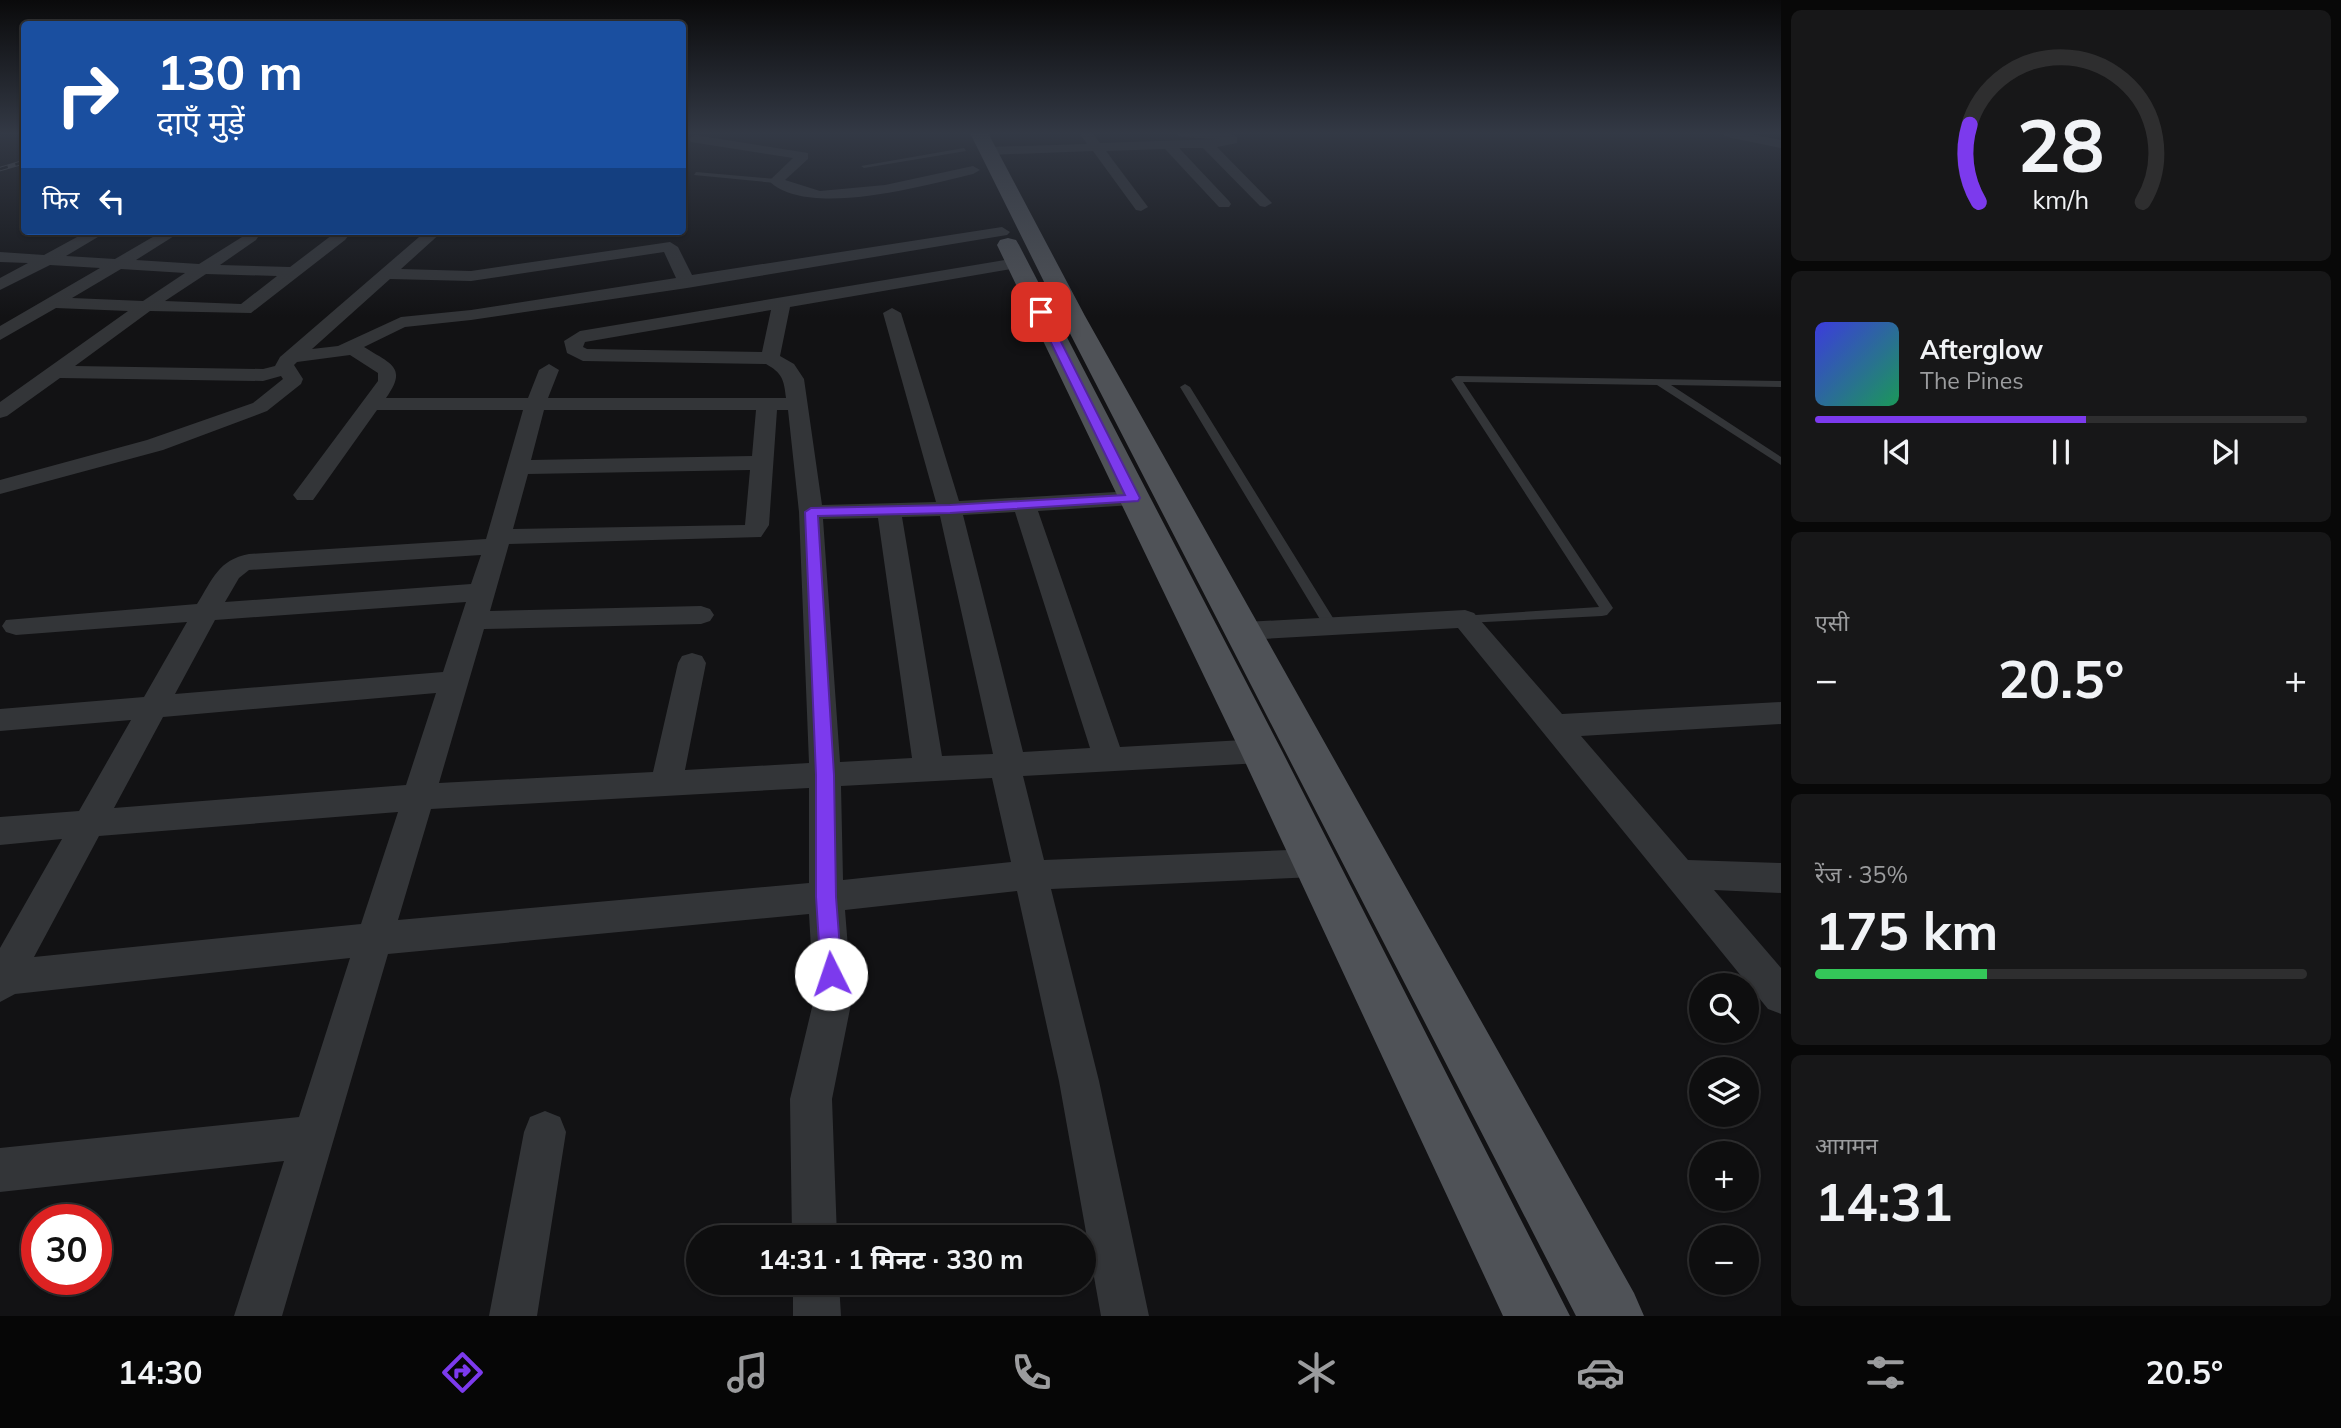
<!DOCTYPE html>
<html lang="hi">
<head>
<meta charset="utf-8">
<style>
  :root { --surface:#0e0e0f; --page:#171718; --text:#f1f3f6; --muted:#9b9c9e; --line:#2e2e2f; --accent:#7c3aed }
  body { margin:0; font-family:Mulish,"Noto Sans Devanagari",sans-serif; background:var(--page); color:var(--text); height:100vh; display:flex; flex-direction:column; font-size:26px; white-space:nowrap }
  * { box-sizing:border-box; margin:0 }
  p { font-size:23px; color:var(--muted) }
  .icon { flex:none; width:38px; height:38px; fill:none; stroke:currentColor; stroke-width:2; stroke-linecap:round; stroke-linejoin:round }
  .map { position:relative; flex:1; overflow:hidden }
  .sheet { display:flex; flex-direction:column; gap:10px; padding:10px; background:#080808; width:560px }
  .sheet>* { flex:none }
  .banner { position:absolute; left:21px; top:21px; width:665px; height:214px; border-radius:7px; box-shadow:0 2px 5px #0004,0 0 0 2px var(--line); background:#1a4fa0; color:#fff; overflow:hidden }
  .fabs { position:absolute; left:1689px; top:973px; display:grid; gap:14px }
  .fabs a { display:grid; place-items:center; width:70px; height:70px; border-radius:50%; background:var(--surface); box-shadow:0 2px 5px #0004,0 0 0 2px var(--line); font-size:35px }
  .speed { position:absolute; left:21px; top:1204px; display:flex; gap:14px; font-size:35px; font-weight:700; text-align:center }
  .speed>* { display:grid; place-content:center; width:91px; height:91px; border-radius:50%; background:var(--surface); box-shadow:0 2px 5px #0004,0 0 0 2px var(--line); line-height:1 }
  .speed .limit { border:10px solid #d22; background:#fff; color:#111 }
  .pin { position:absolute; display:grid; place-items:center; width:60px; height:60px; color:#fff; margin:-30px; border-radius:14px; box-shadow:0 4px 10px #0006 }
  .me { position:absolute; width:77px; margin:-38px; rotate:356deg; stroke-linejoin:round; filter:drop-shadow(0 0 5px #0008) }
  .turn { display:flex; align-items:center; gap:24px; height:147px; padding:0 21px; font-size:32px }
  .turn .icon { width:91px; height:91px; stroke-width:2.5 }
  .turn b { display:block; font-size:49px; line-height:60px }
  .then { display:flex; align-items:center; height:66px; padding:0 21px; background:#0003; gap:14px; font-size:26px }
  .big { font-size:52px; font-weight:700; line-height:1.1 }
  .sheet .tile { flex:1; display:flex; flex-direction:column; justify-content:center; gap:10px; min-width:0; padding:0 24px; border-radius:10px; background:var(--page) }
  .sheet .dial { align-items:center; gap:0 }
  .dial svg { height:182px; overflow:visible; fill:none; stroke:var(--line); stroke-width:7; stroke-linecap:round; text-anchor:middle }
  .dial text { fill:var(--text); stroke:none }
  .song { display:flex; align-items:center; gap:21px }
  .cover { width:84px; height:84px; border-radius:10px; background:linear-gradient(135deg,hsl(240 70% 55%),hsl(150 70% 35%)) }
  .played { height:7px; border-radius:4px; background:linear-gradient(90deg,var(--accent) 55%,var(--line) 55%) }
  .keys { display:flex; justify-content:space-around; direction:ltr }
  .heat { display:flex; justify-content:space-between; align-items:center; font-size:38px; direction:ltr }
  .charge { height:10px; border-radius:5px; background:linear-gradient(90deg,#34c759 35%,var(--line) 0) }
  .trip { position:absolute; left:686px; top:1225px; width:410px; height:70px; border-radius:35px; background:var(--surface); box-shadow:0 2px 5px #0004,0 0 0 2px var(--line); font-weight:700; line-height:70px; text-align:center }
  .dock { display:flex; height:112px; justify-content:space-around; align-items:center; background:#060606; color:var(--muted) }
  .dock .icon { width:49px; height:49px }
  .dock .current { color:var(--accent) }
  .dock b { font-size:32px; color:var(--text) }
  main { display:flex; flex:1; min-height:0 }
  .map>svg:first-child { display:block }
</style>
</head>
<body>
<main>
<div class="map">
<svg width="1781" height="1316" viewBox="0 0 1781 1316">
  <rect width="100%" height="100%" fill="#121214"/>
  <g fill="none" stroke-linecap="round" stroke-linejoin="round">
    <!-- service -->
    <path fill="#333538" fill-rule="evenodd" d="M964,148L966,151L864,168L861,166Z
      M696,172L776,179L779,181L776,183L694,175Z
      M1456,376L1781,381V387L1671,385L1781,457V465L1657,385L1463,382L1613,608L1607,615L1602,616L1465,623L1460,622L1458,619L1460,616L1599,607L1451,379Z
      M1185,384L1190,387L1338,626L1336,629H1326L1324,626L1180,387Z"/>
    <!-- minor -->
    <path fill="#333538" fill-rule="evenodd" d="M1082,133H1092L1100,143L1220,139L1181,137L1175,133H1229L1237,137V143L1217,147L1272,203L1265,207L1260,206L1203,148H1179L1229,201L1231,204L1229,207H1219L1165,149L1106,151L1148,207L1141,211L1136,210L1093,151L988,155L981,151L988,147L1087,144L1081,135Z
      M1721,133H1745L1781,140V148L1727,137Z
      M695,135L808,153V159L785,180L820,191L885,185L973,166L980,170L973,174C925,185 808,219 769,181L793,158L691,142L689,139Z
      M1002,227L1010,232L1007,235L687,288L471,320L405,327L364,347C391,364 408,367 386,398H528L539,370L549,364L559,370L548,398H786C784,379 782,373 766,364L583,361L567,353L564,341L580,331L1017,258L1023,260L1025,263L1017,268L790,307L780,356L794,364L804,379L822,505L936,502L883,313L892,308L901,313L959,501L1133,491L1141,493L1145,498L1141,503L1133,505L1038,511L1120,747L1261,739L1272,743L1276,751L1272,759L1261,763L1023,776L1044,860L1315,849L1327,853L1332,863L1327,873L1315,877L1051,889L1099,1081L1149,1316H1101L1059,1081L1017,891L845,910L852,999L832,1099L837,1237H792L790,1099L814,999L809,914L388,954L282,1316H234L284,1161L0,1192V1148L299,1117L350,958L15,994L0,1002V948L62,839L0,845V817L79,811L131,720L0,731V709L144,697L187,622L16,635L6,632L2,626L6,620L197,604C213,579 218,560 249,554L486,539L523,410H377L313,500H297L293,495L378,381V373L350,355L297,362L294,365L303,379L301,384L267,411L163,450L0,494V480L147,440L253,403L283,379L281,376L263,381L60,378L7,416L0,418V402L128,311L56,308L0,340V326L100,268L50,265L0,290V278L28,263L0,262V252L44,255L88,231H108L66,256L115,259L163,231H182L136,260L199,264L250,232L258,237L256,240L220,265L290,267L332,235L329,231H346L349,235L345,240L251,313L150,311L75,366L263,369L275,366L280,357L426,231H443L401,269L471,271L670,242L678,247L692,275ZM664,252L676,278L471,310L401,317L338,346L312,349L390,279L471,281ZM121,269L185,273L143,301L72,298ZM206,274L277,276L241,304L165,301ZM771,310L762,352L587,349L583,347L585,342ZM544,410H756L752,456L531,460ZM777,410H788L799,512L809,763L685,770L706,663L702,656L692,653L682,656L678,663L653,772L439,783L484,629L701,624L710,621L714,615L710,609L701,606L490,611L509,544L761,537L769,525ZM750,470L745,525L513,529L528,474ZM1015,512L1090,748L1023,752L963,515ZM940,516L993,754L942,756L902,517ZM878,518L912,758L840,762L823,519ZM481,555L471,584L225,602L239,578L249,570ZM466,602L443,672L175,694L215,620ZM436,693L406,785L114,808L163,717ZM992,778L1011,862L843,880L841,786ZM809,788V883L398,920L431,809ZM398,812L361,924L34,957L99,836Z
      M1465,610L1474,613L1562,714L1781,702V724L1581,736L1688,860L1781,863V893L1714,890L1781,968V1014L1768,1009L1458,628L1245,640L1235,637L1231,631L1235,625L1245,622Z
      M545,1111L560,1117L566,1132L537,1316H489L524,1132L530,1117Z
      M793,1283H839L841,1316H793Z"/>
    <!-- primary -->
    <path fill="#4f5257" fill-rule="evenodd" d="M970,133H988L1085,316L1634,1293L1644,1316H1576L1061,316Z
      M1008,238L1016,240L1019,245L1282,751L1570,1316H1503L1240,751L997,245L1000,240Z"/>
    <defs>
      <path id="rail" d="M0,169L24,162"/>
    </defs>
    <!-- rail casing -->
    <use href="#rail" stroke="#4c4f53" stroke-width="4.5"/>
    <!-- rail -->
    <use href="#rail" stroke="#0d0d0e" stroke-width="2.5" stroke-dasharray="8" stroke-linecap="butt"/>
  </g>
  <!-- sky -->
  <linearGradient id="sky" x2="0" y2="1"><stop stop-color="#0a0a0b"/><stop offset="0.42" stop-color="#333945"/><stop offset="1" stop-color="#333945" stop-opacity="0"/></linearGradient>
  <rect width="1781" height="317" fill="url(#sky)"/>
  <!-- route -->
  <path fill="#7c3aed" stroke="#51269a" stroke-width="2" d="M1041,309L1046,312L1140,498L1138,501L950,513L818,516L834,775L836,897L842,974L839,980L831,983L824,980L821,974L816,897V775L805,512L811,508L950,505L1125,495L1036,312Z"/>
</svg>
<div class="fabs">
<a><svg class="icon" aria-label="search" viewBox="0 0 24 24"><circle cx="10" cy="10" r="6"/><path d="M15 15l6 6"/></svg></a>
<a><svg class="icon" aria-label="layers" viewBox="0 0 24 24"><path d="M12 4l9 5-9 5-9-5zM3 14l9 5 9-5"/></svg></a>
<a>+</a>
<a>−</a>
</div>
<div class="speed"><div class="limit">30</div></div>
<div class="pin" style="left:1041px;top:312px;background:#d93025"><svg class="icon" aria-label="arrive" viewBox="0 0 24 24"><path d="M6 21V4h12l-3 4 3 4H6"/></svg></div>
<svg class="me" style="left:831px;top:974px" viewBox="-20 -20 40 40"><circle r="19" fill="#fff"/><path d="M0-13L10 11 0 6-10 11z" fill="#7c3aed"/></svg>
<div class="trip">14:31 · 1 मिनट · 330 m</div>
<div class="banner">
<div class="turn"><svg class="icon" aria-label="right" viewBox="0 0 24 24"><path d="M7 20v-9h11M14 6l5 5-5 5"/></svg><div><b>130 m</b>दाएँ मुड़ें</div></div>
<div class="then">फिर<svg class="icon" aria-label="left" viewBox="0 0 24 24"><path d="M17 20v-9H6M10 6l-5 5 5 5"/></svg></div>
</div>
</div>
<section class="sheet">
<div class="tile dial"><svg viewBox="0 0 100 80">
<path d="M14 69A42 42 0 1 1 86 69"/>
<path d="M14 69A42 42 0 0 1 10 35" stroke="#7c3aed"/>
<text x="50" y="56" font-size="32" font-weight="700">28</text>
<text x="50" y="72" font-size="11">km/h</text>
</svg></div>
<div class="tile">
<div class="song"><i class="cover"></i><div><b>Afterglow</b><p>The Pines</p></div></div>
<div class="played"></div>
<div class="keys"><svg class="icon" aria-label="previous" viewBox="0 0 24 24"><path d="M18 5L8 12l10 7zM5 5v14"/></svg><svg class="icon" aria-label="pause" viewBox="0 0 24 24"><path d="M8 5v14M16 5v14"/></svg><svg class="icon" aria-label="next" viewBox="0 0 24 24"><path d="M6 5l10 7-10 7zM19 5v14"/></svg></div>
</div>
<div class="tile"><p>एसी</p>
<div class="heat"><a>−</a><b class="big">20.5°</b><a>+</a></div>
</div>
<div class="tile"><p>रेंज · 35%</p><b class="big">175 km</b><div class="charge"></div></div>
<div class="tile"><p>आगमन</p><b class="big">14:31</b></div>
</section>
</main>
<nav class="dock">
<b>14:30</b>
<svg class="icon current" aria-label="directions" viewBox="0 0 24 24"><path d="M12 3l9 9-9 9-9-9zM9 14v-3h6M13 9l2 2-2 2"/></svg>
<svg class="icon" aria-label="music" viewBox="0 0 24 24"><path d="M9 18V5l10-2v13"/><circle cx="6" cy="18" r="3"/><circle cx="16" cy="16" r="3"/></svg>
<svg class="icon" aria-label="phone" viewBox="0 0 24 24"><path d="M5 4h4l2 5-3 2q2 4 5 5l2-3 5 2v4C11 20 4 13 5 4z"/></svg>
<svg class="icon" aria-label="climate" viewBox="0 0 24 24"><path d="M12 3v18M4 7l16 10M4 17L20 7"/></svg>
<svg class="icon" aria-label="car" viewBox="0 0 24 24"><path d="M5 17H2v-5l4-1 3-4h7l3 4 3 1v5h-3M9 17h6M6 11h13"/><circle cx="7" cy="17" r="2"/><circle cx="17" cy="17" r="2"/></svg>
<svg class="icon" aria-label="filters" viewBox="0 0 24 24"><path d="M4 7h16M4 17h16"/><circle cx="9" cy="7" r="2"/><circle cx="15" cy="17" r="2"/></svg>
<b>20.5°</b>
</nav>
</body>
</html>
